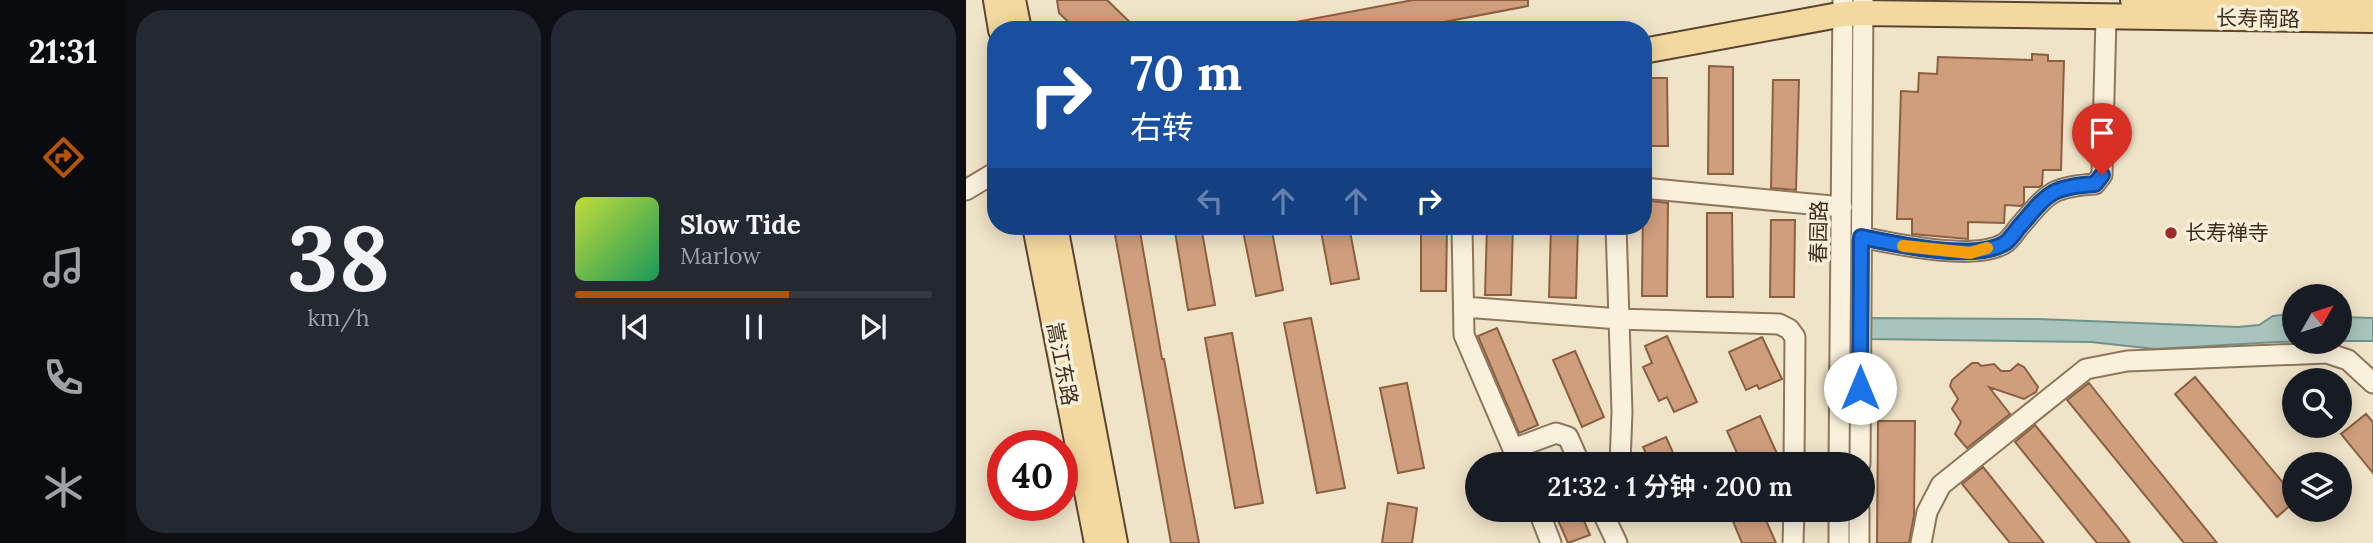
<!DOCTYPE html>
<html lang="zh">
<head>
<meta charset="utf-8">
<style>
  :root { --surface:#171b24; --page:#242831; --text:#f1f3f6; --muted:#9ea1a6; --line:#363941; --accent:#b45309 }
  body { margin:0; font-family:Lora,"Noto Sans SC",serif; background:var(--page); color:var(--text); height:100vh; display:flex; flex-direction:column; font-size:26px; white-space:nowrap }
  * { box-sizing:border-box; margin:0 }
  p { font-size:23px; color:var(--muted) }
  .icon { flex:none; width:38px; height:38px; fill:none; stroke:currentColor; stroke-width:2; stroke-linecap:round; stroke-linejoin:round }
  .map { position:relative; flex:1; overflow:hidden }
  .side { display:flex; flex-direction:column; gap:10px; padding:10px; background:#0d0f14; width:840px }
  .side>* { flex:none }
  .guide { position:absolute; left:21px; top:21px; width:665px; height:214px; border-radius:28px; box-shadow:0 4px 18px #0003; background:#1a4fa0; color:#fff; overflow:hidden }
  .needle { width:46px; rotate:51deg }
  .tools { position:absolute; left:1316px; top:284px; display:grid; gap:14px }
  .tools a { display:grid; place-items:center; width:70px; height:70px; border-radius:50%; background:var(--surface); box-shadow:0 4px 18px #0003; font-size:35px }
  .speed { position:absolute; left:21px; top:430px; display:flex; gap:14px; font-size:35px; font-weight:700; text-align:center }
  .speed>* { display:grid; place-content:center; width:91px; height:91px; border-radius:50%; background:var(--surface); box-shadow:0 4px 18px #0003; line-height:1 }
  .speed .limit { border:10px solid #d22; background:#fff; color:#111 }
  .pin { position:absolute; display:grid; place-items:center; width:60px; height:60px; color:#fff; margin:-72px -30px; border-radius:50% 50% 50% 0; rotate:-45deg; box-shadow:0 0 7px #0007 }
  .pin .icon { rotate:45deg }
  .me { position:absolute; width:77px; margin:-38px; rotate:0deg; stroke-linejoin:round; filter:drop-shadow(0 0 5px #0008) }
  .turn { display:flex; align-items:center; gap:24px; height:147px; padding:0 28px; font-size:32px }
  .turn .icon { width:91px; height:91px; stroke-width:2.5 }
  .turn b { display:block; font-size:49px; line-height:60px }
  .lanes { display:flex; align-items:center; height:66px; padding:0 28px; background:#0003; justify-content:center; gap:35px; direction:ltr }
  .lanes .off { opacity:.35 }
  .side .tile { flex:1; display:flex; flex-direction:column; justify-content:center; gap:10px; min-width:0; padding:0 24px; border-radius:28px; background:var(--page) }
  .side .dial { align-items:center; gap:0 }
  .dial b { font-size:91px; line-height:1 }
  .song { display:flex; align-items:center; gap:21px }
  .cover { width:84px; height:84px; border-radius:10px; background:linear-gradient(135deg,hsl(70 70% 55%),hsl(150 70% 35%)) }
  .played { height:7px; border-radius:4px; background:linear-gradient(90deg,var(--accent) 60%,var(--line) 60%) }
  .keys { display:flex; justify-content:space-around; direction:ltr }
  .side .tiles { flex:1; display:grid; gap:10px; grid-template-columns:repeat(2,1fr) }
  .trip { position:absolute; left:499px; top:452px; width:410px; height:70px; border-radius:35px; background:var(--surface); box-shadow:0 4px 18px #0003; font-weight:600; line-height:70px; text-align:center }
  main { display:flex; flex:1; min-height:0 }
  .menu { display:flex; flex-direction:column; width:126px; justify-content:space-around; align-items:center; background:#090b0e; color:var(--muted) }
  .menu .icon { width:49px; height:49px }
  .menu .active { color:var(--accent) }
  .menu b { font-size:32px; color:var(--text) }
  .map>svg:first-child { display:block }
</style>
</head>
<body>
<main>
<nav class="menu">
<b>21:31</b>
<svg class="icon active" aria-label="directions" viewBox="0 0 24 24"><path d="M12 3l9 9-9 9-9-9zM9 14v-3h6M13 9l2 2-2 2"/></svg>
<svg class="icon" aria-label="music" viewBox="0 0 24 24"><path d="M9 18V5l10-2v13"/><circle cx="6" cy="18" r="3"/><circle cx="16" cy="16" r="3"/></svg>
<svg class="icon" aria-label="phone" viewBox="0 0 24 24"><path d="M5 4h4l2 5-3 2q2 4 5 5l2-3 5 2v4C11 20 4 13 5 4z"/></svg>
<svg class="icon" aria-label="climate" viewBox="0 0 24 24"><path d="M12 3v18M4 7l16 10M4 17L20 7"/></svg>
</nav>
<section class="side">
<div class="tiles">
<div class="tile dial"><b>38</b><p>km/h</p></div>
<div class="tile">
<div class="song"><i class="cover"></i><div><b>Slow Tide</b><p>Marlow</p></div></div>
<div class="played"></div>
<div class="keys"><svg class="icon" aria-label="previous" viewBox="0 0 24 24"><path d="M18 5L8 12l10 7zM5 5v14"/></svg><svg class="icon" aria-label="pause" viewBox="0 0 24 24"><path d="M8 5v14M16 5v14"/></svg><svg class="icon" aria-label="next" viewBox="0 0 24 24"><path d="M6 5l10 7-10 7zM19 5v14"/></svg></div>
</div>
</div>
</section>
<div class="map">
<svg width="1407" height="543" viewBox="0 0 1407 543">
  <rect width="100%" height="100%" fill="#f0e4c8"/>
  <!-- water -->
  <path fill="#a9c4bc" stroke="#6f938a" stroke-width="2" d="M1317,315H1328V341H1373L1311,342L1189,349L1125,342L903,339L899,318L1072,319L1272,327L1293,325L1307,316Z
    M1374,317L1407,318V341H1374Z"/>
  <!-- building -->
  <path fill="#cf9f7d" stroke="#8d5f41" stroke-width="2" d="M91,0H141L172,30H111L93,13Z
    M447,0H562V6L436,30H320L319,24Z
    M1066,54L1082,55V61H1098L1095,170H1077L1076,185L1073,187H1058V203L1055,206L1039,205L1038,223L1002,222V239L946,234V219H931L935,91L952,92L953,73L971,74L972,57L1066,60Z
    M743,66L767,67V174H742Z
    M677,78H701L702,146H677Z
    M807,80H833L830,190L805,188Z
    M677,200L702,203L701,296H676Z
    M741,213H766L767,297H741Z
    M805,220H829L828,297H804Z
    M173,226L196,359H198L233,543H205L194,482L148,229Z
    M208,226H235L249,305L222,310Z
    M276,226H305L317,290L290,296Z
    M354,226H383L393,279L365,284Z
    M455,226H481L480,291H455Z
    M521,226H547L545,295H519Z
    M585,226H612L610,298L583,297Z
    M345,318L379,488L351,493L318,323Z
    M531,328L572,425L553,433L512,336Z
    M266,333L297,503L269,508L239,338Z
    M701,336L731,402L708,412L701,397L693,401L677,367L686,363L679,346Z
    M796,337L816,379L793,389L791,385L780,390L763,352Z
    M609,351L638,417L616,427L587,360Z
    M1006,363H1012L1015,366L1028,364L1035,371H1044L1052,364L1058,367L1072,387L1070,392L1058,399L1023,387L1044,414L1001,448L989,434L995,422L986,409L992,399L984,386L986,380Z
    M1229,377L1328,496V502L1311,517L1209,394Z
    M441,383L458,468L432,473L414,388Z
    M1123,383L1184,460L1251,543H1218L1101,400Z
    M1400,414L1407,422V473L1375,434Z
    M794,416L813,458L801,464H776L761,431Z
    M912,421H949L948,515L943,543H911Z
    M1069,425L1151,526L1164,543H1131L1049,442Z
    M700,437L712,464H685L677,447Z
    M1017,467L1078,543H1044L996,484Z
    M422,503L451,508L446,543H416Z
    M587,509H613L624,535L602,543Z
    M767,509H795L810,543H776L766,519L770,517Z"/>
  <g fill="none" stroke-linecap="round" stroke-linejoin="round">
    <defs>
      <path id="minor" d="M677,188L876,207
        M0,190L30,172
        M496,226L498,335L547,449
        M650,226L656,412L654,464
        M895,237C930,244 1009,262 1039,243C1044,240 1049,232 1053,227C1082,194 1083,187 1129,184L1136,175L1140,17
        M498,307L653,319L813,324L823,329L829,337L828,464
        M553,464L547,449L590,433L602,437L614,464
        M873,464L877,0
        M894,464L897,0
        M572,509L585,543
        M635,509L651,543
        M827,543L828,509
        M873,543V509
        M893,543V509
        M955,543L961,512L975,485L1120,369L1161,361L1361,353L1382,360L1407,383"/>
      <path id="major" d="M30,0L35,30
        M47,0L53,30
        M1167,0L1407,2
        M677,51L878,14L897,13L1407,20
        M69,226L131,543
        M89,226L149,543"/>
    </defs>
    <!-- minor casing -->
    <use href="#minor" stroke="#8d765c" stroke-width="23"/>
    <!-- major casing -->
    <use href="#major" stroke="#5b4430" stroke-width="28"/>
    <!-- minor -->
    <use href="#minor" stroke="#faf1dc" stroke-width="19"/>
    <!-- major -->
    <use href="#major" stroke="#f3d9a0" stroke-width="24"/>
  </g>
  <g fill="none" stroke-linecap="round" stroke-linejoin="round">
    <defs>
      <path id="route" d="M894,388L895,237C929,244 1009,262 1039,243C1044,240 1049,232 1053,227C1082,194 1083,187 1129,184L1136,175"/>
    </defs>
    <!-- route casing -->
    <use href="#route" stroke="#114b97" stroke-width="18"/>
    <!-- route -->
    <use href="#route" stroke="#1a73e8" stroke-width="12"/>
    <!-- slow -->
    <path stroke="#f59e0b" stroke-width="12" d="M937,246L1004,253L1021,248"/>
  </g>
  <!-- markers -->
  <circle fill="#9e2a2b" stroke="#f7eed8" stroke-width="2.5" cx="1205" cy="233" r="7"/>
  <g text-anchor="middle" stroke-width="7" stroke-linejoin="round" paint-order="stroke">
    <!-- street labels -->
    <g font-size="21" fill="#3d2e20" stroke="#f7eed8">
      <text transform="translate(1292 19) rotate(1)" y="7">长寿南路</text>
      <text transform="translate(853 232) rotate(-89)" y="7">春园路</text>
      <text transform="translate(96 364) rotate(79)" y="7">嵩江东路</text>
    </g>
    <!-- poi labels -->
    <g font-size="21" fill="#3d2e20" stroke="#f7eed8" text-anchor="start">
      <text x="1219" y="240">长寿禅寺</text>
    </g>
  </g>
</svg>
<div class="tools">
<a><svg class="needle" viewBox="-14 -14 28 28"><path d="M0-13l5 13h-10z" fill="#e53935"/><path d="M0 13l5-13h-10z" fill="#9ea1a6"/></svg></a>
<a><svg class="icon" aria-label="search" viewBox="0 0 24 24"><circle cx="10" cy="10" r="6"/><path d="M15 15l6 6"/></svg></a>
<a><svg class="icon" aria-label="layers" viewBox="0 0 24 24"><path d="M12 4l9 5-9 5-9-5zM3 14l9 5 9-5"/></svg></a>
</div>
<div class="speed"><div class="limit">40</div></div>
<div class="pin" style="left:1136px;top:175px;background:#d93025"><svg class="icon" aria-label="arrive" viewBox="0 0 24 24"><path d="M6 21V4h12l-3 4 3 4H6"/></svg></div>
<svg class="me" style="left:894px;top:388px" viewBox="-20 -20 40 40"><circle r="19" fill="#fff"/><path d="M0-13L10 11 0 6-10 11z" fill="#1a73e8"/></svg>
<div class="trip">21:32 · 1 分钟 · 200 m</div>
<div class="guide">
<div class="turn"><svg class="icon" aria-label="right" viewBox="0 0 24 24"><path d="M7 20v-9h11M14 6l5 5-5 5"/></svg><div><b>70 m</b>右转</div></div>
<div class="lanes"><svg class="icon off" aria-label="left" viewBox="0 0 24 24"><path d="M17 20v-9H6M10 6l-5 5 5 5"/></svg><svg class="icon off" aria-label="ahead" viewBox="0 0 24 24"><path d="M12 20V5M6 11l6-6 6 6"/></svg><svg class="icon off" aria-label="ahead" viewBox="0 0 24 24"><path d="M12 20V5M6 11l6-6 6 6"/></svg><svg class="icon" aria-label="right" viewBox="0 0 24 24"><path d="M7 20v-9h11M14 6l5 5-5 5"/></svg></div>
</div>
</div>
</main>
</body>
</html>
